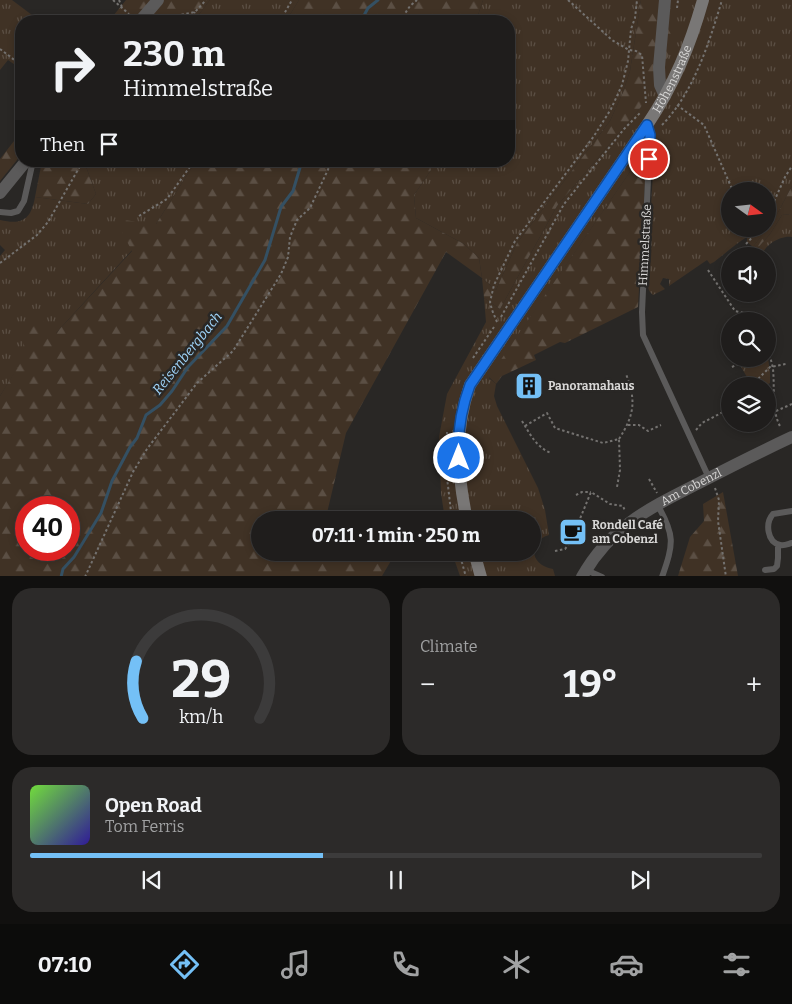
<!DOCTYPE html>
<html lang="en">
<head>
<meta charset="utf-8">
<style>
  :root { --surface:#1f1d1c; --page:#2c2a29; --text:#f1f3f6; --muted:#a1a2a3; --line:#3c3b3b; --accent:#74c0f6 }
  body { margin:0; font-family:Bitter,serif; background:var(--page); color:var(--text); height:100vh; display:flex; flex-direction:column; font-size:19px; white-space:nowrap }
  * { box-sizing:border-box; margin:0 }
  p { font-size:16px; color:var(--muted) }
  .icon { flex:none; width:28px; height:28px; fill:none; stroke:currentColor; stroke-width:2; stroke-linecap:round; stroke-linejoin:round }
  .map { position:relative; height:576px; overflow:hidden }
  .drawer { display:flex; flex-direction:column; gap:12px; padding:12px; background:#11100f; flex:1 }
  .drawer>* { flex:none }
  .guide { position:absolute; left:15px; top:15px; width:500px; height:152px; border-radius:20px; box-shadow:0 2px 8px #0003,0 0 0 1px var(--line); background:#1f1d1c; color:var(--text); overflow:hidden }
  .needle { width:32px; rotate:105deg }
  .fabs { position:absolute; left:721px; top:182px; display:grid; gap:10px }
  .fabs a { display:grid; place-items:center; width:55px; height:55px; border-radius:50%; background:var(--surface); box-shadow:0 2px 8px #0003,0 0 0 1px var(--line); font-size:25px }
  .speed { position:absolute; left:15px; top:496px; display:flex; gap:10px; font-size:25px; font-weight:700; text-align:center }
  .speed>* { display:grid; place-content:center; width:65px; height:65px; border-radius:50%; background:var(--surface); box-shadow:0 2px 8px #0003,0 0 0 1px var(--line); line-height:1 }
  .speed .limit { border:8px solid #d22; background:#fff; color:#111 }
  .pin { position:absolute; display:grid; place-items:center; width:42px; height:42px; color:#fff; margin:-21px; border:2px solid #fff; border-radius:50%; box-shadow:0 1px 5px #0007 }
  .me { position:absolute; width:55px; margin:-28px; rotate:0deg; stroke-linejoin:round; filter:drop-shadow(0 0 4px #0008) }
  .turn { display:flex; align-items:center; gap:18px; height:105px; padding:0 25px; font-size:22px }
  .turn .icon { width:65px; height:65px; stroke-width:2.5 }
  .turn b { display:block; font-size:35px; line-height:42px }
  .then { display:flex; align-items:center; height:48px; padding:0 25px; background:#0003; gap:10px; font-size:19px }
  .big { font-size:38px; font-weight:700; line-height:1.1 }
  .drawer .tile { flex:1; display:flex; flex-direction:column; justify-content:center; gap:8px; min-width:0; padding:0 18px; border-radius:20px; background:var(--page) }
  .drawer .dial { align-items:center; gap:0 }
  .dial svg { height:130px; overflow:visible; fill:none; stroke:var(--line); stroke-width:7; stroke-linecap:round; text-anchor:middle }
  .dial text { fill:var(--text); stroke:none }
  .song { display:flex; align-items:center; gap:15px }
  .cover { width:60px; height:60px; border-radius:8px; background:linear-gradient(135deg,hsl(100 70% 55%),hsl(250 70% 35%)) }
  .played { height:5px; border-radius:2px; background:linear-gradient(90deg,var(--accent) 40%,var(--line) 40%) }
  .keys { display:flex; justify-content:space-around; direction:ltr }
  .heat { display:flex; justify-content:space-between; align-items:center; font-size:28px; direction:ltr }
  .drawer .tiles { flex:1; display:grid; gap:12px; grid-template-columns:1fr 1fr }
  .tile:last-child { grid-column:span 2 }
  .trip { position:absolute; left:251px; top:511px; width:290px; height:50px; border-radius:25px; background:var(--surface); box-shadow:0 2px 8px #0003,0 0 0 1px var(--line); font-weight:700; line-height:50px; text-align:center }
  .tab-bar { display:flex; height:80px; justify-content:space-around; align-items:center; background:#0c0c0b; color:var(--muted) }
  .tab-bar .icon { width:35px; height:35px }
  .tab-bar .current { color:var(--accent) }
  .tab-bar b { font-size:22px; color:var(--text) }
  .map>svg:first-child { display:block }
</style>
</head>
<body>
<div class="map">
<svg width="792" height="577" viewBox="0 0 792 577">
  <defs>
    <pattern id="grass-tufts" width="24" height="20" patternUnits="userSpaceOnUse" patternTransform="scale(1.25)"><rect width="24" height="20" fill="#403225"/><path d="M3 7l-1-3M5 7V3M7 7l1-3M15 17l-1-3M17 17v-4M19 17l1-3" fill="none" stroke="#5b4f44"/></pattern>
    <pattern id="forest-firs" width="22" height="20" patternUnits="userSpaceOnUse" patternTransform="scale(1.25)"><rect width="22" height="20" fill="#403225"/><path d="M5 1l3.5 6h-7zM16 11l3.5 6h-7z" fill="#5b4f44"/></pattern>
  </defs>
  <rect width="100%" height="100%" fill="#292725"/>
  <!-- grass -->
  <path fill="url(#grass-tufts)" d="M0,0H12L40,21H21V69L8,60L0,70Z
    M210,0H299L286,21H194Z
    M483,0H641L630,71L623,92L610,121L517,243L496,290L482,278L479,258L464,244L416,218L414,195L431,170L429,161H509V21H476Z
    M675,0H792V186L775,218L768,228V191H730V229H767L753,247L747,242V237C736,243 725,254 714,262L710,264L707,260L669,286V279L663,278L660,284L665,289L653,295C646,290 647,280 647,272L655,141L647,147L489,378L496,384L494,396L497,406L538,488L545,510L549,535C526,542 531,566 553,569L555,576H460L452,553L532,552V520H445L441,493L439,437L447,394L486,322L484,298L500,309L557,206L641,107Z
    M84,161H196L156,224L56,333L26,355L0,396V256L5,250L0,245V220C22,225 31,220 35,197L88,204L96,194Z
    M792,214V237C781,235 764,245 762,256H760L756,250L770,234L782,215Z
    M768,358L770,372V383L765,386H752L740,365L754,359Z"/>
  <!-- forest -->
  <path fill="url(#forest-firs)" fill-rule="evenodd" d="M126,0H210L194,21H109Z
    M299,0H483L476,21H286Z
    M641,0H676L669,55L641,107L557,206L500,309L484,298L482,278L446,252L346,433L327,513L335,520H260V552L380,553L392,559L382,576H0V396L25,355L21,331L38,317L56,333L132,251L115,219L156,224L196,161H429L431,170L414,195L416,218L464,244L479,258L482,278L496,290L517,243L610,121L623,92L630,71ZM26,508H69V550H26Z
    M21,132V155L0,181V159Z
    M647,147L638,307L565,343L560,342L534,355L536,360L502,376L496,384L489,377Z
    M42,161H84L96,194L88,204L35,197Z
    M792,186V214L782,215L770,234L756,250L753,247L775,218Z
    M723,492L738,576H678L690,537L704,521L703,504Z"/>
  <g fill="none" stroke-linecap="round" stroke-linejoin="round">
    <!-- stream -->
    <path stroke="#345063" stroke-width="3" d="M361,21L368,8L378,0
      M61,577L63,569L74,557L101,513L112,481L130,447L137,438L146,415L160,405L172,391L188,367L227,326L265,260L281,207L293,191L302,161"/>
    <!-- path -->
    <path stroke="#747270" stroke-width="2" stroke-dasharray="2.5 2.5" stroke-linecap="butt" d="M113,0L129,14
      M119,0L122,7
      M568,0L612,40L629,50L636,51L642,55L646,103
      M677,8L678,0
      M157,20L195,12L206,0
      M188,21L195,12
      M280,21L292,0
      M400,21L410,6L417,0
      M0,49L21,65
      M677,105L704,125L733,191
      M662,125C694,92 709,43 722,0
      M768,215L785,177L792,166
      M139,216L167,199L194,161
      M746,244L760,229
      M0,263L37,235L48,222L83,161
      M708,270L735,311L749,314L757,321
      M501,317L564,204L624,129L640,113
      M497,322L492,310L490,302L494,285L515,241L594,136L611,109L622,85L628,61L631,29L635,18L637,0
      M768,350C770,357 772,363 773,369C775,389 771,411 781,428
      M473,358L494,327
      M732,367L748,359
      M745,386L758,379L770,367L786,364
      M776,411L792,404
      M522,421C530,434 536,447 551,453
      M628,425H639L648,431L661,425
      M525,426L547,413L555,428L603,443L619,439L620,470L617,487
      M696,430L702,423L725,411
      M447,432L446,469L452,520
      M619,439C635,414 636,400 626,374
      M649,479L657,493
      M715,488L719,500L718,521L726,577
      M576,495L582,492H591
      M555,551L565,549L570,543L591,492L610,504L623,506L625,511
      M459,552L466,577
      M85,577L133,472L147,449L197,383L233,351L281,274L288,257L290,237L297,220L310,208L332,161"/>
    <!-- lane -->
    <path stroke="#5b5a5a" stroke-width="6" d="M647,126L650,135L642,312L643,335L709,478
      M0,212L11,213L18,211L24,201L33,161
      M657,504C675,535 674,543 662,577
      M792,511L773,514C765,523 767,542 780,545C784,546 788,544 792,543
      M586,570L602,577
      M765,570L774,569L777,566L778,558V545"/>
    <!-- street -->
    <g stroke="#5b5a5a" stroke-width="12">
      <path d="M140,21L158,0"/>
      <path d="M665,96L660,85L659,67L665,0"/>
      <path d="M0,193L26,161"/>
      <path id="s1" d="M582,577C611,525 652,507 703,481C732,466 762,451 792,437"/>
    </g>
    <!-- secondary -->
    <g stroke="#797776" stroke-width="12">
      <path id="s2" d="M467,520C457,473 454,430 470,385L647,125C674,85 690,46 703,0"/>
      <path d="M474,552L481,577"/>
    </g>
  </g>
  <g fill="none" stroke-linecap="round" stroke-linejoin="round">
    <defs>
      <path id="route" d="M459,458C457,432 461,409 470,385L647,125L650,135L649,159"/>
    </defs>
    <!-- route casing -->
    <use href="#route" stroke="#114b97" stroke-width="12"/>
    <!-- route -->
    <use href="#route" stroke="#1a73e8" stroke-width="9"/>
  </g>
  <!-- icons -->
  <defs>
    <symbol id="building-square" viewBox="-11 -11 22 22"><rect x="-9" y="-9" width="18" height="18" rx="4" fill="#74c0f6" stroke="#292725"/><path d="M-4-6H4V6H1V3H-1V6H-4ZM-2.5-4.3h1.7v1.8h-1.7ZM.8-4.3h1.7v1.8H.8ZM-2.5-1h1.7V.8h-1.7ZM.8-1h1.7V.8H.8Z" fill="#111"/></symbol>
    <symbol id="cafe-square" viewBox="-11 -11 22 22"><rect x="-9" y="-9" width="18" height="18" rx="4" fill="#74c0f6" stroke="#292725"/><path d="M-5.5-4.5H6V0H3Q3 3.5 0 3.5H-2.5Q-5.5 3.5-5.5 0ZM3-3.2v2h1.7v-2ZM-6 4.5H4V6H-6Z" fill="#111"/></symbol>
  </defs>
  <g fill-rule="evenodd">
    <use href="#building-square" x="513" y="370" width="32" height="32"/>
    <use href="#cafe-square" x="557" y="516" width="32" height="32"/>
  </g>
  <g text-anchor="middle" stroke-width="5" stroke-linejoin="round" paint-order="stroke">
    <!-- street labels -->
    <g font-size="12" fill="#d8d7d6" stroke="#292725">
      <text dy="4" stroke="none"><textPath href="#s2" startOffset="504">Höhenstraße</textPath></text>
      <text transform="translate(645 245) rotate(-87)" y="4">Himmelstraße</text>
      <text dy="4" stroke="none"><textPath href="#s1" startOffset="144">Am Cobenzl</textPath></text>
    </g>
    <!-- poi labels -->
    <g font-size="12" font-weight="bold" fill="#d8d7d6" stroke="#292725" text-anchor="start">
      <text x="548" y="390">Panoramahaus</text>
      <text x="592" y="529">Rondell Café<tspan x="592" dy="14">am Cobenzl</tspan></text>
    </g>
    <!-- water labels -->
    <g font-size="14" font-style="italic" fill="#9fd4fa" stroke="#292725">
      <text transform="translate(187 353) rotate(-51)" y="5">Reisenbergbach</text>
    </g>
  </g>
</svg>
<div class="fabs">
<a><svg class="needle" viewBox="-14 -14 28 28"><path d="M0-13l5 13h-10z" fill="#e53935"/><path d="M0 13l5-13h-10z" fill="#a1a2a3"/></svg></a>
<a><svg class="icon" aria-label="sound" viewBox="0 0 24 24"><path d="M4 9h4l5-4v14l-5-4H4zM17 9q2 3 0 6"/></svg></a>
<a><svg class="icon" aria-label="search" viewBox="0 0 24 24"><circle cx="10" cy="10" r="6"/><path d="M15 15l6 6"/></svg></a>
<a><svg class="icon" aria-label="layers" viewBox="0 0 24 24"><path d="M12 4l9 5-9 5-9-5zM3 14l9 5 9-5"/></svg></a>
</div>
<div class="speed"><div class="limit">40</div></div>
<div class="pin" style="left:649px;top:159px;background:#d93025"><svg class="icon" aria-label="arrive" viewBox="0 0 24 24"><path d="M6 21V4h12l-3 4 3 4H6"/></svg></div>
<svg class="me" style="left:459px;top:458px" viewBox="-20 -20 40 40"><circle r="17" fill="#1a73e8" stroke="#fff" stroke-width="3"/><path d="M0-11L8 9 0 5-8 9z" fill="#fff"/></svg>
<div class="trip">07:11 · 1 min · 250 m</div>
<div class="guide">
<div class="turn"><svg class="icon" aria-label="right" viewBox="0 0 24 24"><path d="M7 20v-9h11M14 6l5 5-5 5"/></svg><div><b>230 m</b>Himmelstraße</div></div>
<div class="then">Then<svg class="icon" aria-label="arrive" viewBox="0 0 24 24"><path d="M6 21V4h12l-3 4 3 4H6"/></svg></div>
</div>
</div>
<section class="drawer">
<div class="tiles">
<div class="tile dial"><svg viewBox="0 0 100 80">
<path d="M14 69A42 42 0 1 1 86 69"/>
<path d="M14 69A42 42 0 0 1 10 34" stroke="#74c0f6"/>
<text x="50" y="56" font-size="32" font-weight="700">29</text>
<text x="50" y="72" font-size="11">km/h</text>
</svg></div>
<div class="tile"><p>Climate</p>
<div class="heat"><a>−</a><b class="big">19°</b><a>+</a></div>
</div>
<div class="tile">
<div class="song"><i class="cover"></i><div><b>Open Road</b><p>Tom Ferris</p></div></div>
<div class="played"></div>
<div class="keys"><svg class="icon" aria-label="previous" viewBox="0 0 24 24"><path d="M18 5L8 12l10 7zM5 5v14"/></svg><svg class="icon" aria-label="pause" viewBox="0 0 24 24"><path d="M8 5v14M16 5v14"/></svg><svg class="icon" aria-label="next" viewBox="0 0 24 24"><path d="M6 5l10 7-10 7zM19 5v14"/></svg></div>
</div>
</div>
</section>
<nav class="tab-bar">
<b>07:10</b>
<svg class="icon current" aria-label="directions" viewBox="0 0 24 24"><path d="M12 3l9 9-9 9-9-9zM9 14v-3h6M13 9l2 2-2 2"/></svg>
<svg class="icon" aria-label="music" viewBox="0 0 24 24"><path d="M9 18V5l10-2v13"/><circle cx="6" cy="18" r="3"/><circle cx="16" cy="16" r="3"/></svg>
<svg class="icon" aria-label="phone" viewBox="0 0 24 24"><path d="M5 4h4l2 5-3 2q2 4 5 5l2-3 5 2v4C11 20 4 13 5 4z"/></svg>
<svg class="icon" aria-label="climate" viewBox="0 0 24 24"><path d="M12 3v18M4 7l16 10M4 17L20 7"/></svg>
<svg class="icon" aria-label="car" viewBox="0 0 24 24"><path d="M5 17H2v-5l4-1 3-4h7l3 4 3 1v5h-3M9 17h6M6 11h13"/><circle cx="7" cy="17" r="2"/><circle cx="17" cy="17" r="2"/></svg>
<svg class="icon" aria-label="filters" viewBox="0 0 24 24"><path d="M4 7h16M4 17h16"/><circle cx="9" cy="7" r="2"/><circle cx="15" cy="17" r="2"/></svg>
</nav>
</body>
</html>
